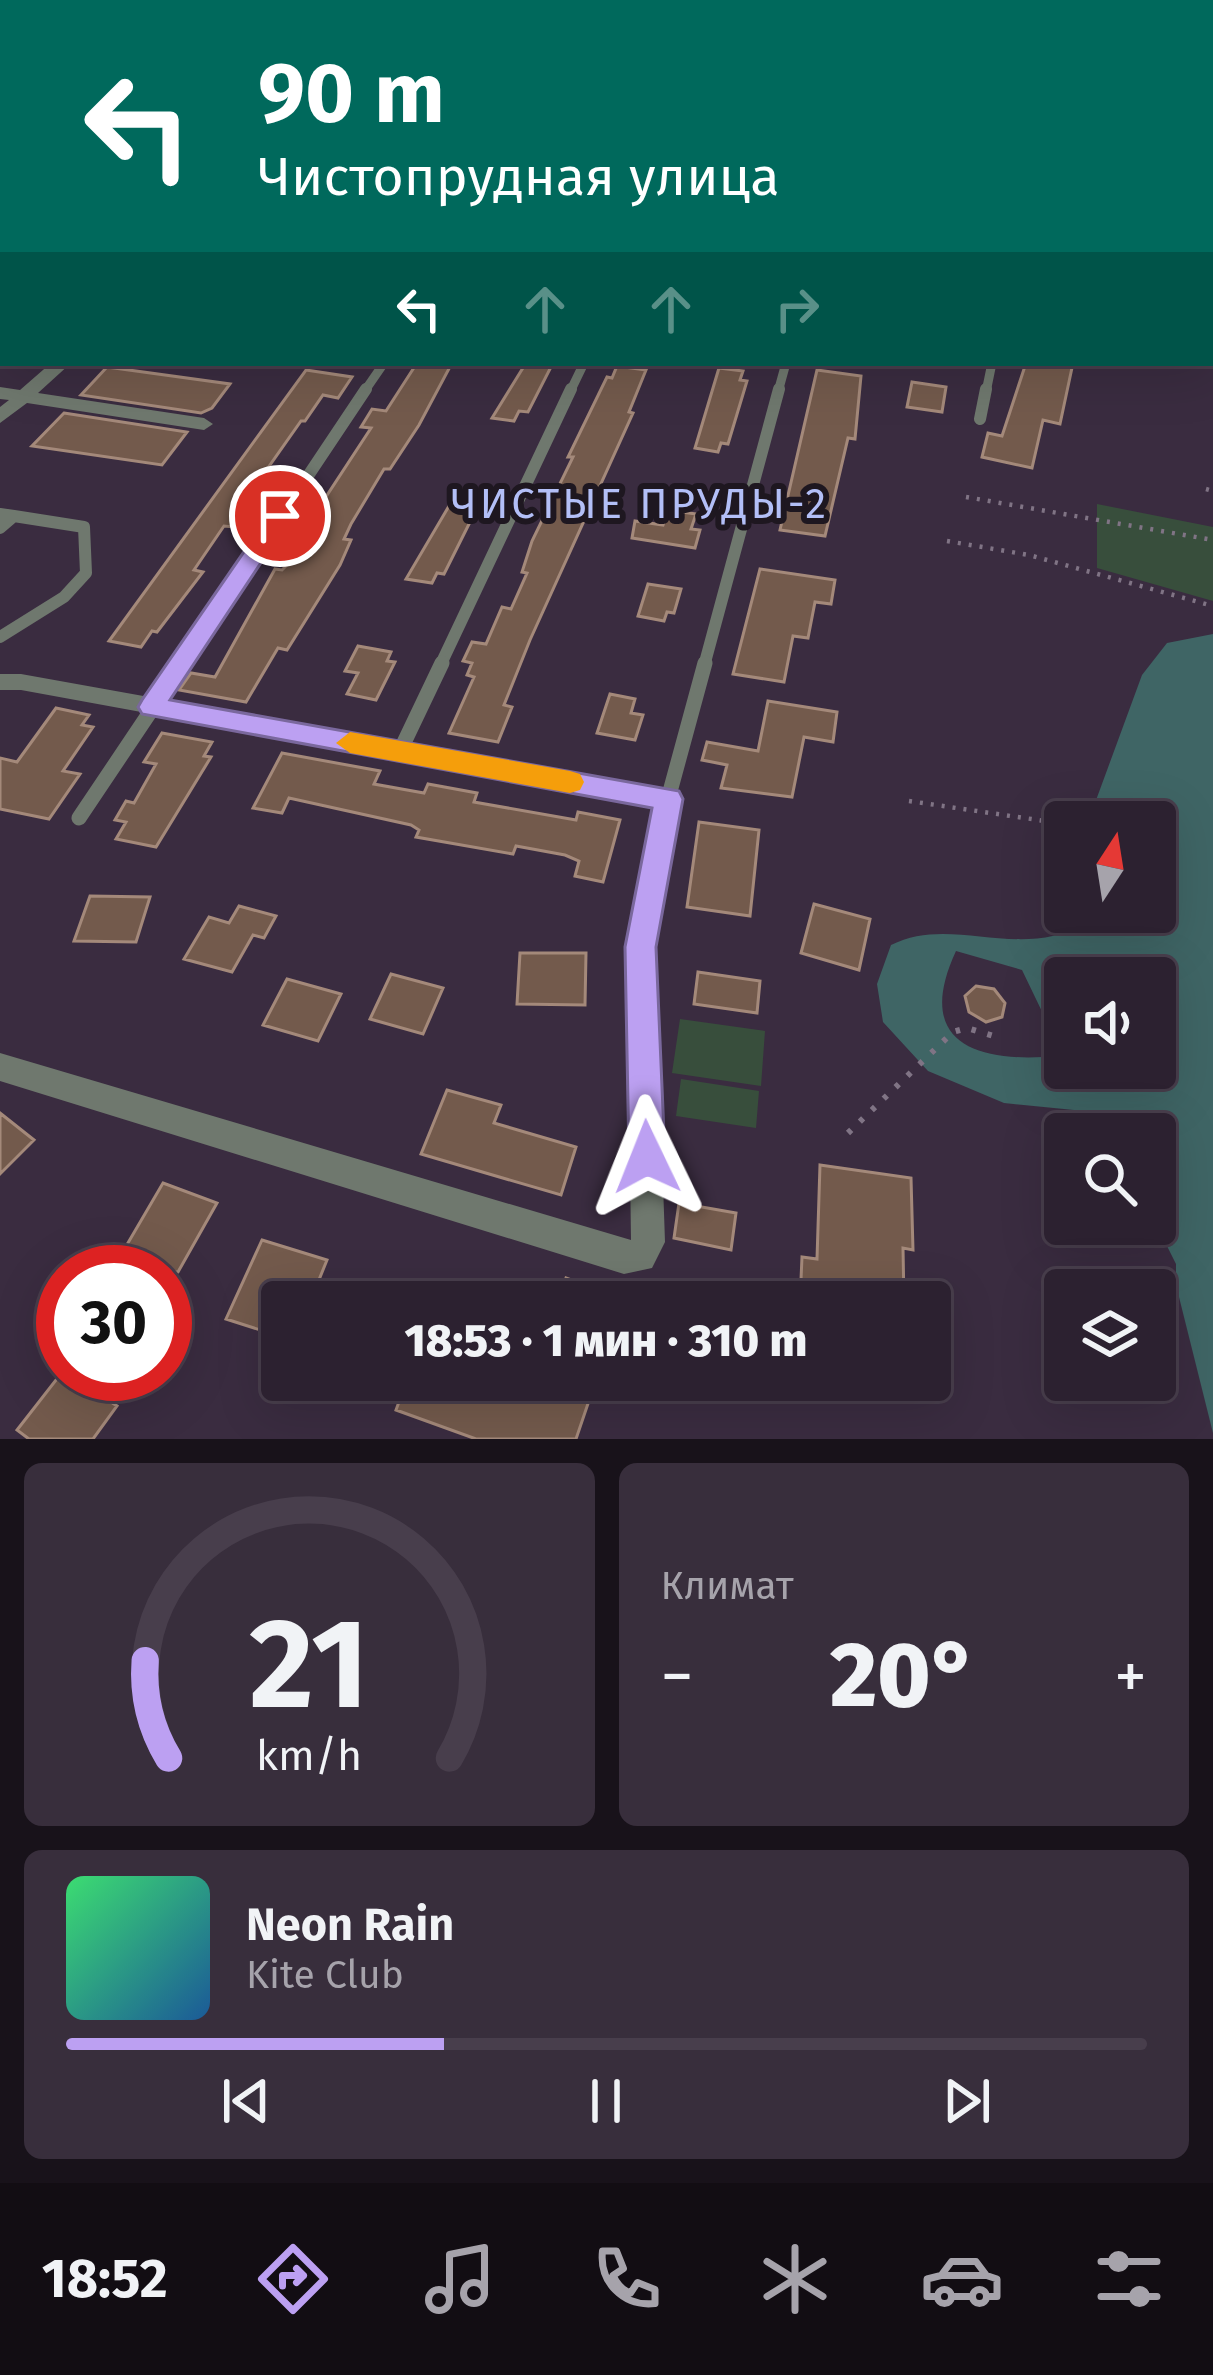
<!DOCTYPE html>
<html lang="ru">
<head>
<meta charset="utf-8">
<style>
  :root { --surface:#2c2130; --page:#382e3c; --text:#f1f3f6; --muted:#a6a3ab; --line:#483e4c; --accent:#bca0f2 }
  body { margin:0; font-family:"Fira Sans",sans-serif; background:var(--page); color:var(--text); height:100vh; display:flex; flex-direction:column; font-size:45px; white-space:nowrap }
  * { box-sizing:border-box; margin:0 }
  p { font-size:39px; color:var(--muted) }
  .icon { flex:none; width:66px; height:66px; fill:none; stroke:currentColor; stroke-width:2; stroke-linecap:round; stroke-linejoin:round }
  .map { position:relative; height:1439px; overflow:hidden }
  .side { display:flex; flex-direction:column; gap:24px; padding:24px; background:#18121a; flex:1 }
  .side>* { flex:none }
  .banner { position:absolute; left:0px; top:0px; width:1215px; height:366px; box-shadow:0 12px 48px #0002,0 0 0 3px var(--line); background:#00695c; color:#fff; overflow:hidden }
  .needle { width:78px; rotate:12deg }
  .tools { position:absolute; left:1044px; top:801px; display:grid; gap:24px }
  .tools a { display:grid; place-items:center; width:132px; height:132px; border-radius:12px; background:var(--surface); box-shadow:0 12px 48px #0002,0 0 0 3px var(--line); font-size:60px }
  .speed { position:absolute; left:36px; top:1245px; display:flex; gap:24px; font-size:60px; font-weight:700; text-align:center }
  .speed>* { display:grid; place-content:center; width:156px; height:156px; border-radius:50%; background:var(--surface); box-shadow:0 12px 48px #0002,0 0 0 3px var(--line); line-height:1 }
  .speed .limit { border:18px solid #d22; background:#fff; color:#111 }
  .pin { position:absolute; display:grid; place-items:center; width:102px; height:102px; color:#fff; margin:-51px; border:6px solid #fff; border-radius:50%; box-shadow:0 3px 12px #0007 }
  .me { position:absolute; width:132px; margin:-66px; rotate:358deg; stroke-linejoin:round; filter:drop-shadow(0 0 9px #0008) }
  .turn { display:flex; align-items:center; gap:42px; height:252px; padding:0 60px; font-size:54px }
  .turn .icon { width:156px; height:156px; stroke-width:2.5 }
  .turn b { display:block; font-size:84px; line-height:102px }
  .lanes { display:flex; align-items:center; height:114px; padding:0 60px; background:#0003; justify-content:center; gap:60px; direction:ltr }
  .lanes .off { opacity:.35 }
  .big { font-size:90px; font-weight:800; line-height:1.1 }
  .side .tile { flex:1; display:flex; flex-direction:column; justify-content:center; gap:18px; min-width:0; padding:0 42px; border-radius:18px; background:var(--page) }
  .side .dial { align-items:center; gap:0 }
  .dial svg { height:312px; overflow:visible; fill:none; stroke:var(--line); stroke-width:7; stroke-linecap:round; text-anchor:middle }
  .dial text { fill:var(--text); stroke:none }
  .song { display:flex; align-items:center; gap:36px }
  .cover { width:144px; height:144px; border-radius:18px; background:linear-gradient(135deg,hsl(140 70% 55%),hsl(210 70% 35%)) }
  .played { height:12px; border-radius:6px; background:linear-gradient(90deg,var(--accent) 35%,var(--line) 35%) }
  .keys { display:flex; justify-content:space-around; direction:ltr }
  .heat { display:flex; justify-content:space-between; align-items:center; font-size:66px; direction:ltr }
  .side .tiles { flex:1; display:grid; gap:24px; grid-template-columns:1fr 1fr }
  .tile:last-child { grid-column:span 2 }
  .trip { position:absolute; left:261px; top:1281px; width:690px; height:120px; border-radius:12px; background:var(--surface); box-shadow:0 12px 48px #0002,0 0 0 3px var(--line); font-weight:800; line-height:120px; text-align:center }
  .dock { display:flex; height:192px; justify-content:space-around; align-items:center; background:#120d13; color:var(--muted) }
  .dock .icon { width:84px; height:84px }
  .dock .on { color:var(--accent) }
  .dock b { font-size:54px; color:var(--text) }
  .map>svg:first-child { display:block }
</style>
</head>
<body>
<div class="map">
<svg width="1213" height="1439" viewBox="0 0 1213 1439">
  <rect width="100%" height="100%" fill="#3a2c40"/>
  <!-- green -->
  <path fill="#384e3c" d="M1097,504L1213,527V601L1097,568Z
    M680,1019L765,1031L761,1086L672,1073Z
    M681,1079L759,1091L756,1128L676,1116Z"/>
  <!-- water -->
  <path fill="#3f6565" fill-rule="evenodd" d="M1213,634V1433L1176,1285V1264L1155,1222V1134H1107L1094,1112L1004,1103L928,1071L883,1022L877,984L891,945C952,914 1018,962 1087,923L1088,912H1155V822H1088L1142,675L1167,643ZM956,951L1022,970L1048,1024L1043,1057C965,1061 917,1035 956,951ZM1065,978H1155V1068H1065Z"/>
  <!-- building -->
  <path fill="#735a4c" stroke="#a4897a" stroke-width="3" d="M417,363H452L419,425L390,469H384L351,524L344,539L351,540L340,565L287,650L278,648L246,702L179,690L191,673L215,677L275,569L282,570L294,558L326,507L320,506L371,428L361,427L372,409L386,411Z
    M526,363H553L528,412L519,411L514,421L492,418Z
    M1026,363H1073L1060,424L1043,420L1032,468L982,457L988,433L1002,436Z
    M617,366L646,370L629,412L633,413L530,640L504,705L512,707L498,742L449,733L474,677L467,675L472,663L463,661L472,642L486,644L502,607L511,609L527,573L522,572L532,541L573,457H568L607,377L612,378Z
    M107,367L230,384L212,408L201,413L81,395Z
    M719,368L743,371L740,380L747,381L728,444L721,443L718,452L695,448Z
    M306,370L352,377L338,398L323,395L305,421H301L263,475L269,476L234,527L224,526L194,570L203,572L157,632L152,631L141,647L109,641Z
    M817,370L861,376L855,439L848,438L825,536L780,530Z
    M912,382L946,387L942,412L907,407Z
    M64,413L187,432L162,465L32,446Z
    M459,489L495,495L487,512L476,511L473,516L444,574L437,573L432,583L406,579Z
    M668,510L696,514L691,529L700,530L695,548L632,538L635,521L663,525Z
    M760,569L835,580L831,604L815,602L808,638L793,636L784,682L733,674Z
    M648,584L681,589L674,613L667,612L664,621L638,616Z
    M358,646L391,652L387,661L395,662L376,700L347,694L358,673L345,671Z
    M610,694L635,699L631,713L643,715L635,740L597,733Z
    M768,701L837,712L833,742L804,737L792,797L721,788L727,765L702,760L707,742L758,751Z
    M56,708L89,715L82,725L93,727L63,771L80,774L49,819L0,809V758L17,762Z
    M162,733L212,742L204,756L211,757L156,847L116,839L126,822L115,820L126,801L134,803L156,764L144,762Z
    M282,753L380,771L374,784L424,793L428,784L477,793L474,802L576,820L578,812L620,820L603,882L575,876L579,861L565,855L516,846L513,854L416,837L419,830L411,825L289,798L282,813L253,808Z
    M699,822L759,830L750,916L687,907Z
    M90,896L150,897L136,942L74,941Z
    M814,904L870,919L859,970L801,953Z
    M239,906L276,916L264,938L253,935L232,972L184,959L209,917L229,923Z
    M520,953H586L585,1005L517,1004Z
    M698,972L760,981L757,1013L694,1004Z
    M391,974L443,988L423,1034L370,1019Z
    M287,979L341,994L318,1041L263,1025Z
    M976,986L994,989L1005,1003L1002,1017L986,1022L969,1012L965,996Z
    M447,1090L501,1105L494,1123L576,1147L561,1195L421,1154Z
    M0,1113L34,1140L0,1174Z
    M820,1165L911,1178L913,1250L903,1248L904,1302H800L802,1257L817,1259Z
    M163,1183L217,1203L178,1272H147L154,1259L125,1248Z
    M679,1203L736,1213L731,1250L674,1238Z
    M262,1240L327,1260L310,1302H282V1337L226,1319Z
    M566,1278L624,1300V1302H557Z
    M63,1371L117,1406L93,1439H29L17,1430Z
    M407,1380H596L576,1439H476L396,1410Z"/>
  <g fill="none" stroke-linecap="round" stroke-linejoin="round">
    <!-- path-far1 -->
    <path stroke="#807485" stroke-width="4.5" stroke-dasharray="3 8" stroke-linecap="butt" d="M1206,489L1213,491
      M966,497L1213,540
      M947,541L1029,555L1213,606
      M909,801L1065,824"/>
    <!-- path -->
    <path stroke="#807485" stroke-width="6" stroke-dasharray="4.5 12" stroke-linecap="butt" d="M848,1133L953,1032L967,1028L1000,1038"/>
    <!-- lane-far2 -->
    <path stroke="#6f786e" stroke-width="9" d="M364,392L384,363
      M570,392L584,363
      M778,392L786,363
      M986,392L992,363"/>
    <!-- lane-far1 -->
    <path stroke="#6f786e" stroke-width="12" d="M980,419L986,389
      M0,514L14,516L0,528
      M0,637L64,597L86,573L84,527L14,516
      M181,666L366,389
      M440,666L571,389
      M704,666L779,389"/>
    <!-- lane -->
    <path stroke="#6f786e" stroke-width="15" d="M400,751L442,663
      M668,799L705,663
      M79,818L183,663"/>
    <!-- street -->
    <path fill="#6f786e" fill-rule="evenodd" d="M1041,0H1054L1039,3Z
      M0,158H3L0,169Z
      M0,183H3V191H0Z
      M0,254L3,255V266L0,265Z
      M51,363H71L38,393L204,418L213,424L204,430L27,403L0,423V407L9,400L0,399V387L20,390Z
      M0,674H21L677,792L681,799L655,947L665,1242L652,1268L624,1274L0,1081V1053L631,1240L627,947L654,806L21,690H0Z"/>
  </g>
  <!-- route -->
  <path fill="#bca0f2" stroke="#7a689d" stroke-width="3" d="M280,509L292,516L170,700L679,791L683,799L656,947L665,1157L659,1170L647,1175L634,1170L629,1157L625,947L652,808L142,714L138,707L142,700L272,511Z"/>
  <!-- slow -->
  <path fill="#f59e0b" d="M350,732L570,771L580,774L584,782L580,790L570,793L350,753L336,743Z"/>
  <g text-anchor="middle" stroke-width="12" stroke-linejoin="round" paint-order="stroke">
    <!-- neighbourhood labels -->
    <g font-size="42" letter-spacing="3" fill="#b3bff7" stroke="#1e1720">
      <text x="640" y="518">ЧИСТЫЕ ПРУДЫ-2</text>
    </g>
  </g>
</svg>
<div class="tools">
<a><svg class="needle" viewBox="-14 -14 28 28"><path d="M0-13l5 13h-10z" fill="#e53935"/><path d="M0 13l5-13h-10z" fill="#a6a3ab"/></svg></a>
<a><svg class="icon" aria-label="sound" viewBox="0 0 24 24"><path d="M4 9h4l5-4v14l-5-4H4zM17 9q2 3 0 6"/></svg></a>
<a><svg class="icon" aria-label="search" viewBox="0 0 24 24"><circle cx="10" cy="10" r="6"/><path d="M15 15l6 6"/></svg></a>
<a><svg class="icon" aria-label="layers" viewBox="0 0 24 24"><path d="M12 4l9 5-9 5-9-5zM3 14l9 5 9-5"/></svg></a>
</div>
<div class="speed"><div class="limit">30</div></div>
<div class="pin" style="left:280px;top:516px;background:#d93025"><svg class="icon" aria-label="arrive" viewBox="0 0 24 24"><path d="M6 21V4h12l-3 4 3 4H6"/></svg></div>
<svg class="me" style="left:647px;top:1157px" viewBox="-20 -20 40 40"><path d="M0-17L14 15 0 8-14 15z" fill="#bca0f2" stroke="#fff" stroke-width="4"/></svg>
<div class="trip">18:53 · 1 мин · 310 m</div>
<div class="banner">
<div class="turn"><svg class="icon" aria-label="left" viewBox="0 0 24 24"><path d="M17 20v-9H6M10 6l-5 5 5 5"/></svg><div><b>90 m</b>Чистопрудная улица</div></div>
<div class="lanes"><svg class="icon" aria-label="left" viewBox="0 0 24 24"><path d="M17 20v-9H6M10 6l-5 5 5 5"/></svg><svg class="icon off" aria-label="ahead" viewBox="0 0 24 24"><path d="M12 20V5M6 11l6-6 6 6"/></svg><svg class="icon off" aria-label="ahead" viewBox="0 0 24 24"><path d="M12 20V5M6 11l6-6 6 6"/></svg><svg class="icon off" aria-label="right" viewBox="0 0 24 24"><path d="M7 20v-9h11M14 6l5 5-5 5"/></svg></div>
</div>
</div>
<section class="side">
<div class="tiles">
<div class="tile dial"><svg viewBox="0 0 100 80">
<path d="M14 69A42 42 0 1 1 86 69"/>
<path d="M14 69A42 42 0 0 1 8 44" stroke="#bca0f2"/>
<text x="50" y="56" font-size="32" font-weight="700">21</text>
<text x="50" y="72" font-size="11">km/h</text>
</svg></div>
<div class="tile"><p>Климат</p>
<div class="heat"><a>−</a><b class="big">20°</b><a>+</a></div>
</div>
<div class="tile">
<div class="song"><i class="cover"></i><div><b>Neon Rain</b><p>Kite Club</p></div></div>
<div class="played"></div>
<div class="keys"><svg class="icon" aria-label="previous" viewBox="0 0 24 24"><path d="M18 5L8 12l10 7zM5 5v14"/></svg><svg class="icon" aria-label="pause" viewBox="0 0 24 24"><path d="M8 5v14M16 5v14"/></svg><svg class="icon" aria-label="next" viewBox="0 0 24 24"><path d="M6 5l10 7-10 7zM19 5v14"/></svg></div>
</div>
</div>
</section>
<nav class="dock">
<b>18:52</b>
<svg class="icon on" aria-label="directions" viewBox="0 0 24 24"><path d="M12 3l9 9-9 9-9-9zM9 14v-3h6M13 9l2 2-2 2"/></svg>
<svg class="icon" aria-label="music" viewBox="0 0 24 24"><path d="M9 18V5l10-2v13"/><circle cx="6" cy="18" r="3"/><circle cx="16" cy="16" r="3"/></svg>
<svg class="icon" aria-label="phone" viewBox="0 0 24 24"><path d="M5 4h4l2 5-3 2q2 4 5 5l2-3 5 2v4C11 20 4 13 5 4z"/></svg>
<svg class="icon" aria-label="climate" viewBox="0 0 24 24"><path d="M12 3v18M4 7l16 10M4 17L20 7"/></svg>
<svg class="icon" aria-label="car" viewBox="0 0 24 24"><path d="M5 17H2v-5l4-1 3-4h7l3 4 3 1v5h-3M9 17h6M6 11h13"/><circle cx="7" cy="17" r="2"/><circle cx="17" cy="17" r="2"/></svg>
<svg class="icon" aria-label="filters" viewBox="0 0 24 24"><path d="M4 7h16M4 17h16"/><circle cx="9" cy="7" r="2"/><circle cx="15" cy="17" r="2"/></svg>
</nav>
</body>
</html>
